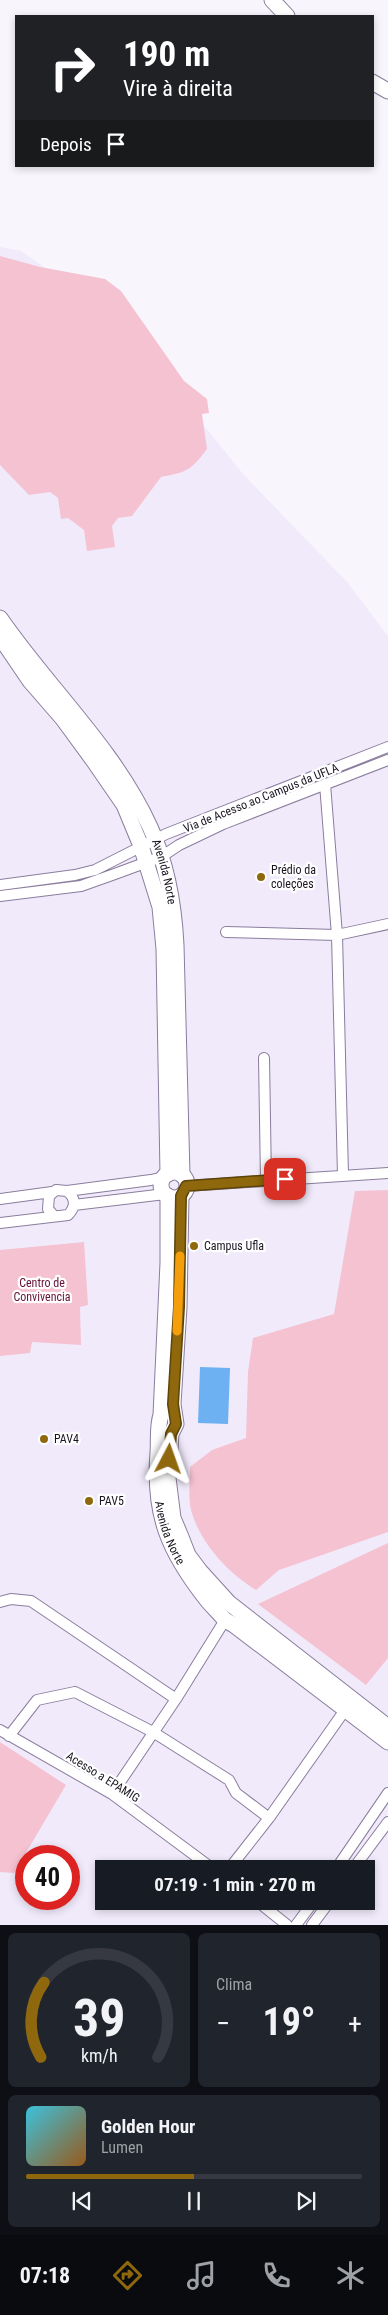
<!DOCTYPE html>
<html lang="pt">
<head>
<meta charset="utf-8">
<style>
  :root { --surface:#171b24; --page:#20242c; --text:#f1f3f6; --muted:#9ea1a6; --line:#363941; --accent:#8f680d }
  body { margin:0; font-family:"Roboto Condensed",sans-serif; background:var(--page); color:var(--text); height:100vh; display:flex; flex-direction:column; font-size:19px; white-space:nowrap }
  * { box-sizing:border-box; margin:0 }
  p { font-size:16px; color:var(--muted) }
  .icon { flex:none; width:28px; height:28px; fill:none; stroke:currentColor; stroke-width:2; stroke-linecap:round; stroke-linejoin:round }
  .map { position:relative; height:1925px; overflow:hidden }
  .panel { display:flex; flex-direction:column; gap:8px; padding:8px; background:#0d0f14; flex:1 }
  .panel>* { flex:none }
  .guide { position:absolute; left:15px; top:15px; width:359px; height:152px; border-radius:0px; box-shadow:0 2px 8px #0003; background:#202124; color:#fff; overflow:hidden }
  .speed { position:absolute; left:15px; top:1845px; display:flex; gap:10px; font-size:25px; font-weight:700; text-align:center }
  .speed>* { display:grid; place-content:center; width:65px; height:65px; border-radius:50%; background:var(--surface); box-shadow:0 2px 8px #0003; line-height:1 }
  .speed .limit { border:8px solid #d22; background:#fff; color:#111 }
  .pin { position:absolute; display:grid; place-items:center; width:42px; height:42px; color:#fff; margin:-21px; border-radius:10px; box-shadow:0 2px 8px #0006 }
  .me { position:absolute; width:55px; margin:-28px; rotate:4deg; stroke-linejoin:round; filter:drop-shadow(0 0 4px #0008) }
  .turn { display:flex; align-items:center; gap:18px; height:105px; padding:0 25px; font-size:22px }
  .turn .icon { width:65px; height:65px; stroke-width:2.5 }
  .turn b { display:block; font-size:35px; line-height:42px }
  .then { display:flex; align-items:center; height:48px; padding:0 25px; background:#0003; gap:10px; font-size:19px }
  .big { font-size:38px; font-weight:700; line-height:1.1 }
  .panel .card { flex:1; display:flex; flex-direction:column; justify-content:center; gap:8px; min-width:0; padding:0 18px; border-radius:8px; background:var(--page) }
  .panel .dial { align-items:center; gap:0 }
  .dial svg { height:130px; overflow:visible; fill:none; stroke:var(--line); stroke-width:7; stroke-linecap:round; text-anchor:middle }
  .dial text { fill:var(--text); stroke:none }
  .song { display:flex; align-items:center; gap:15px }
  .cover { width:60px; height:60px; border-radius:8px; background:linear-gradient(135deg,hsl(190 70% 55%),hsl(30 70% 35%)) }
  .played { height:5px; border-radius:2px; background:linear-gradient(90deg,var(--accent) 50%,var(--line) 50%) }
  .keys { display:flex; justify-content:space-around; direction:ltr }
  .heat { display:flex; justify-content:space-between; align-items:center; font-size:28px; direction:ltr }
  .panel .tiles { flex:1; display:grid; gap:8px; grid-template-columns:1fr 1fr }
  .card:last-child { grid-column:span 2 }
  .trip { position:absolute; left:95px; top:1860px; width:280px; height:50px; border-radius:0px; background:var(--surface); box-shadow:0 2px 8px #0003; font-weight:700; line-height:50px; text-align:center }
  .tab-bar { display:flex; height:80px; justify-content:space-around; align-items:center; background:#090b0e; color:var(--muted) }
  .tab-bar .icon { width:35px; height:35px }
  .tab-bar .current { color:var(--accent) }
  .tab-bar b { font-size:22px; color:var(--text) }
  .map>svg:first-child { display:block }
</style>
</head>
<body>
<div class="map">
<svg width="388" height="1925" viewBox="0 0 388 1925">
  <rect width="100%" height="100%" fill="#f8f5fc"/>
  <!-- built -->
  <path fill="#f1eafb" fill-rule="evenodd" d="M0,247L21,251L54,274L182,398L243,474L347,582L388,636V1925H0ZM26,1856H69V1899H26ZM104,1869H366V1901H104Z"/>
  <!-- green -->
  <path fill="#f5c2d1" d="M0,256L40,267L105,279L121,291L184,381L207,399L209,413L202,414L207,449C191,470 188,472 161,477L132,516L118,518L112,526L115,547L87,551L84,530L68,518L61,519L58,498L50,492L29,495L0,465Z
    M388,1190V1532L279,1570L256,1590C228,1573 200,1543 191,1510C188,1498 190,1481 190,1467L212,1450L246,1438L248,1372L253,1338L334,1314L355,1191Z
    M84,1242L88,1305L80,1307L81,1345L32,1342L30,1353L0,1356V1250Z
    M388,1543V1658L366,1685L258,1604Z
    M0,1742L66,1785L14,1873L0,1872Z"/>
  <!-- water -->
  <path fill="#6db1f2" d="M200,1367L230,1368L228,1424L198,1423Z"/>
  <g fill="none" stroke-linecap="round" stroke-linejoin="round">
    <defs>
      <path id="street" d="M325,784L337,935L343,1175
        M0,885L75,875L95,870L166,834L388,747
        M0,896L81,886L112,875L161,857L179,845L223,824L388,760
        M226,932L337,935L388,924
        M264,1058L266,1181
        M186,1186L388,1173
        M67,1191L151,1180L164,1177
        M0,1199L52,1192
        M74,1205L165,1194
        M0,1223L68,1215C76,1207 76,1198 67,1191L56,1190L49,1196L48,1209L54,1216
        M0,1602L11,1599L31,1601L176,1699
        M0,1730L112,1794L213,1869
        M9,1736L37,1700L75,1692L153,1732L229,1780L236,1793L269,1818L229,1869
        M112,1794L176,1699L225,1620
        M269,1818L345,1710
        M336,1869L388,1793
        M353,1869L388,1822
        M257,1901L287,1925
        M296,1925L314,1901
        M312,1925L330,1901"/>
      <g id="secondary">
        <path d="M272,0L287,16"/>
        <path d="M372,82L388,91"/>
        <path id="s1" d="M0,618C48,688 114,748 150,827C167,864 174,904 176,945L182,1175"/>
        <path d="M0,637L30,681L63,719L93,760L124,805L141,846L160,907L164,949L168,1174"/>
        <circle cx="174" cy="1185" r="13"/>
        <path id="s2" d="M168,1196V1263L161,1415C157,1426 159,1441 158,1453C153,1515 169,1552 207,1600C213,1607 219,1613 225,1620L234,1625L388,1742"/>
        <path d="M181,1196L179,1307L173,1404L176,1424L171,1434L168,1478L173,1518L181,1537L188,1555L200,1571L229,1603L388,1727"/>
      </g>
    </defs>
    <!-- street casing -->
    <use href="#street" stroke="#8a7d9d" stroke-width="12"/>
    <!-- secondary casing -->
    <use href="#secondary" stroke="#8a7d9d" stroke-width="17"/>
    <!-- street -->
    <use href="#street" stroke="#fff" stroke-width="10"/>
    <!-- secondary -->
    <use href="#secondary" stroke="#fff" stroke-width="15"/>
  </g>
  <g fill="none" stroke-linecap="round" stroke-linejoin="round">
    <defs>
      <path id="route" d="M169,1459L171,1434L176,1424L173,1404L179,1307L181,1196L186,1186L285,1179"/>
    </defs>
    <!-- route casing -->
    <use href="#route" stroke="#5d4408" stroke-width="12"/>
    <!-- route -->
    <use href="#route" stroke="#8f680d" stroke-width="9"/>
    <!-- slow -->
    <path stroke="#f59e0b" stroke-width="9" d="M177,1331L180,1256"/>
  </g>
  <!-- markers -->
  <g fill="#8f680d" stroke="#fff" stroke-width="2">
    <circle cx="261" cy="877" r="5"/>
    <circle cx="194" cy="1246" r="5"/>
    <circle cx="44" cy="1439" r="5"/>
    <circle cx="89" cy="1501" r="5"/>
  </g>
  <g text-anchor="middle" stroke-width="4.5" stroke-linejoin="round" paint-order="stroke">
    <!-- street labels -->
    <g font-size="12" fill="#1a1420" stroke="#fff">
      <text transform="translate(261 798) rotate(-22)" y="4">Via de Acesso ao Campus da UFLA</text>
      <text dy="4" stroke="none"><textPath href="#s1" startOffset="305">Avenida Norte</textPath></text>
      <text dy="4" stroke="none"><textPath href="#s2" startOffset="339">Avenida Norte</textPath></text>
      <text transform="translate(103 1777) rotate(32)" y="4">Acesso a EPAMIG</text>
    </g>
    <!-- poi labels -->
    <g font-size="12" fill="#1a1420" stroke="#fff" text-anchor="start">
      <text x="271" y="874">Prédio da<tspan x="271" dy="14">coleções</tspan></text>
      <text x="204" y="1250">Campus Ufla</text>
      <text x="54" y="1443">PAV4</text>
      <text x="99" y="1505">PAV5</text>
    </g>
    <!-- park labels -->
    <g font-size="12" fill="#641236" stroke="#fff">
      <text x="42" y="1287">Centro de<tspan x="42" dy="14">Convivencia</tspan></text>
    </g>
  </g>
</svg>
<div class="speed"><div class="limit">40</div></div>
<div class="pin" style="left:285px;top:1179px;background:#d93025"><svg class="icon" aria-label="arrive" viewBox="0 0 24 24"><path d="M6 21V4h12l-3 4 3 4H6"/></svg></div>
<svg class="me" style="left:169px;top:1459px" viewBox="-20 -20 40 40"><path d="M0-17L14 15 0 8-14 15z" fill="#8f680d" stroke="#fff" stroke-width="4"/></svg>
<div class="trip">07:19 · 1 min · 270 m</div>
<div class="guide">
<div class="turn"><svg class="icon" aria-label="right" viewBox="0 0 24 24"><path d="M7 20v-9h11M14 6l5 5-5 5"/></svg><div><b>190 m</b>Vire à direita</div></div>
<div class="then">Depois<svg class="icon" aria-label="arrive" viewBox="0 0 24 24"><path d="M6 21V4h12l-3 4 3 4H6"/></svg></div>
</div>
</div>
<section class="panel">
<div class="tiles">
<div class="card dial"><svg viewBox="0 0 100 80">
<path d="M14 69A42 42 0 1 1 86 69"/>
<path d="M14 69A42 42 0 0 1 16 23" stroke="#8f680d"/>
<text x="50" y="56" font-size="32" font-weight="700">39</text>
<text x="50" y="72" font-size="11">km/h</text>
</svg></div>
<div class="card"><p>Clima</p>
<div class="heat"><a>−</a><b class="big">19°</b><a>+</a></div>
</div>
<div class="card">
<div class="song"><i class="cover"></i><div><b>Golden Hour</b><p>Lumen</p></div></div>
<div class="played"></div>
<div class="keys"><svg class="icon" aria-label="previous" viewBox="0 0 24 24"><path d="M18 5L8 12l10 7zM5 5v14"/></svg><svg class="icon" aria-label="pause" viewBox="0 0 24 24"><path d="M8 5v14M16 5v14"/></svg><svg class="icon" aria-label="next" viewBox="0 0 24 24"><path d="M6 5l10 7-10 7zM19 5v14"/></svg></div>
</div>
</div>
</section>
<nav class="tab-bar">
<b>07:18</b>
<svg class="icon current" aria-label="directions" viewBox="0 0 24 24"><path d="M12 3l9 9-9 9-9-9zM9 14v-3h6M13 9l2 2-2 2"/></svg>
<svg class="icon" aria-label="music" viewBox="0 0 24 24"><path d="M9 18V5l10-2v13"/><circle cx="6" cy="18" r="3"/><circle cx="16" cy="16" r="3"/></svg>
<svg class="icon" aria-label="phone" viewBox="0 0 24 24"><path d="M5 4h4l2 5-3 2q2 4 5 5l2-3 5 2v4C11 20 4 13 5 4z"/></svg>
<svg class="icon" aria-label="climate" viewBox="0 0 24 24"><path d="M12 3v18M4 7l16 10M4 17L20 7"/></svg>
</nav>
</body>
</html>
